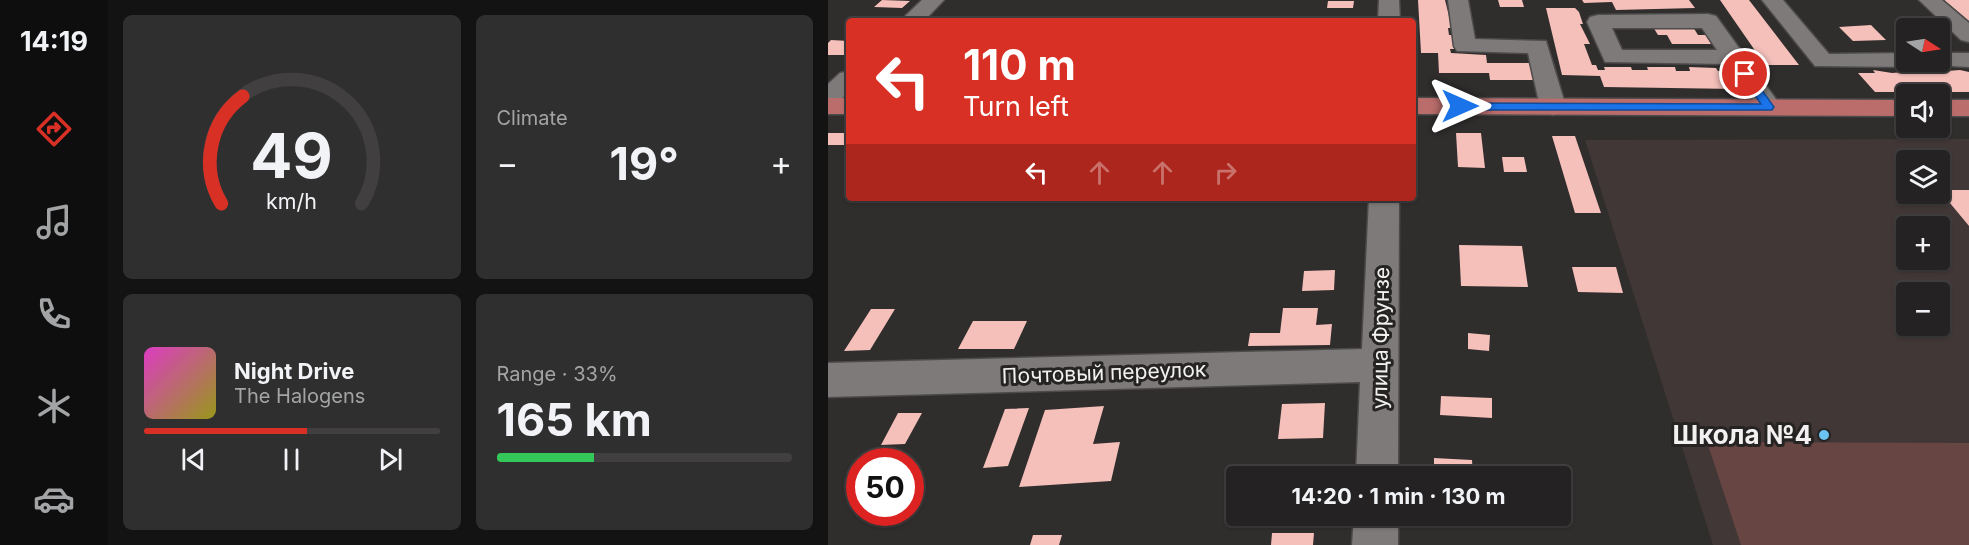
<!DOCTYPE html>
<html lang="en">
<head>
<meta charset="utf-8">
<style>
  :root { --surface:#242222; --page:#302f2f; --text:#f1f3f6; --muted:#a3a4a5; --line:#413f40; --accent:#d93025 }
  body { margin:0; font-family:Inter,sans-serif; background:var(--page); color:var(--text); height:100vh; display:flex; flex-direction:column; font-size:22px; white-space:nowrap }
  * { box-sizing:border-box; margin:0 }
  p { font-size:20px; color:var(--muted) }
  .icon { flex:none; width:33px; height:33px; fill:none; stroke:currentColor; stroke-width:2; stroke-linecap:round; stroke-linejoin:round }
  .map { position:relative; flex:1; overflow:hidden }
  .drawer { display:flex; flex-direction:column; gap:15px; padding:15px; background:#141313; width:720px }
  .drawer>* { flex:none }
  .top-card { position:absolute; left:18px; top:18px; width:570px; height:183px; border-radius:6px; box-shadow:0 2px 4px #0004,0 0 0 2px var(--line); background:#d93025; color:#fff; overflow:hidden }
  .needle { width:39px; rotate:102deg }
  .tools { position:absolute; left:1068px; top:18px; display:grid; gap:12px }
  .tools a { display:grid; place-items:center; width:54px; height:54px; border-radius:6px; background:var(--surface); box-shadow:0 2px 4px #0004,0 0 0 2px var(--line); font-size:30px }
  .speed { position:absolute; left:18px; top:448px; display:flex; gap:12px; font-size:30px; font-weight:700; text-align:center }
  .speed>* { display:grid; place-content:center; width:78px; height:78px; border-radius:50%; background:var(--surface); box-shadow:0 2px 4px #0004,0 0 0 2px var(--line); line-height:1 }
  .speed .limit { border:9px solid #d22; background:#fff; color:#111 }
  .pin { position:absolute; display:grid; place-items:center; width:51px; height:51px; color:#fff; margin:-26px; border:3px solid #fff; border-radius:50%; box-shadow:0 2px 6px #0007 }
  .me { position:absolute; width:66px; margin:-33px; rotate:90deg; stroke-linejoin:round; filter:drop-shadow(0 0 4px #0008) }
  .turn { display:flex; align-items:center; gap:21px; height:126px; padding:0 18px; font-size:27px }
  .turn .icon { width:78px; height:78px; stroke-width:2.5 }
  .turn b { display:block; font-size:42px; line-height:51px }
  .lanes { display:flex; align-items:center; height:57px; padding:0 18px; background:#0003; justify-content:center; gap:30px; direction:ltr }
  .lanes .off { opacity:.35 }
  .big { font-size:45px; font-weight:700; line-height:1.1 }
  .drawer .card { flex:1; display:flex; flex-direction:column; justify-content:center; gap:9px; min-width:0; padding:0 21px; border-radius:9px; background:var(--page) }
  .drawer .dial { align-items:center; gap:0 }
  .dial svg { height:156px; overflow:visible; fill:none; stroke:var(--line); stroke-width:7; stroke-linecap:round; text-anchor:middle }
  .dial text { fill:var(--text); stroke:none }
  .song { display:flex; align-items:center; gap:18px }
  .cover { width:72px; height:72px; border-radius:9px; background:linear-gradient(135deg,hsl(310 70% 55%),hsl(60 70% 35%)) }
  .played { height:6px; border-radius:3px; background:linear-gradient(90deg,var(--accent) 55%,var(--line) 55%) }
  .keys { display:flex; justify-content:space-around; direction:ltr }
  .heat { display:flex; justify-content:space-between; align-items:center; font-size:33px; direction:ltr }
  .charge { height:9px; border-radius:4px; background:linear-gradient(90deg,#34c759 33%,var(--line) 0) }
  .drawer .tiles { flex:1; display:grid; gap:15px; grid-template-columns:repeat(2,1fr) }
  .trip { position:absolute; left:398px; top:466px; width:345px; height:60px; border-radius:6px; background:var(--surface); box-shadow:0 2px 4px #0004,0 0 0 2px var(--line); font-weight:700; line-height:60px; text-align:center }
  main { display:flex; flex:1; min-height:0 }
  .dock { display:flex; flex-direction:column; width:108px; justify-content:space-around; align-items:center; background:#0e0e0e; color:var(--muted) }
  .dock .icon { width:42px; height:42px }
  .dock .on { color:var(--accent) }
  .dock b { font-size:27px; color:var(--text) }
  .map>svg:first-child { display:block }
</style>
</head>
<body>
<main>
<nav class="dock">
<b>14:19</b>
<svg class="icon on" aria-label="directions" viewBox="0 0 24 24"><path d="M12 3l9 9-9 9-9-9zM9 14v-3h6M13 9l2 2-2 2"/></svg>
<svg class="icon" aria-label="music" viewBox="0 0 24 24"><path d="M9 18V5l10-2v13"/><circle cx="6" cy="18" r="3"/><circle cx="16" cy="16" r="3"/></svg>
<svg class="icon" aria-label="phone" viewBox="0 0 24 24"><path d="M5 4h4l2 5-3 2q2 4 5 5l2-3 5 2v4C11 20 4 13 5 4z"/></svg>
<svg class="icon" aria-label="climate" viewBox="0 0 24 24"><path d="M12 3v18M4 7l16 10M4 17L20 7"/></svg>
<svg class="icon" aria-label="car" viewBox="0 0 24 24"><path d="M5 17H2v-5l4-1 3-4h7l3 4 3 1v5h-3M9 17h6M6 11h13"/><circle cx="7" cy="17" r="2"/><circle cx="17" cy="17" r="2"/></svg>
</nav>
<section class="drawer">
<div class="tiles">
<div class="card dial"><svg viewBox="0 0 100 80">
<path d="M14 69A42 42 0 1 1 86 69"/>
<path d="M14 69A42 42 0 0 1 25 14" stroke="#d93025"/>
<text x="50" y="56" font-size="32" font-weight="700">49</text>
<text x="50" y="72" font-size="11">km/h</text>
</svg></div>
<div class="card"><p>Climate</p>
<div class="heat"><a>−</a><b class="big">19°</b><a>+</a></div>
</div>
<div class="card">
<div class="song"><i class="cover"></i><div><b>Night Drive</b><p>The Halogens</p></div></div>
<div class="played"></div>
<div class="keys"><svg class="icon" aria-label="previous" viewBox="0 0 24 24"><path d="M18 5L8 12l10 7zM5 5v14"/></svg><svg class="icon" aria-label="pause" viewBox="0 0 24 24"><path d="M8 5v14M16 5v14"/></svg><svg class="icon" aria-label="next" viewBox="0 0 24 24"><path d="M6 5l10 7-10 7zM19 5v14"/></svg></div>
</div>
<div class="card"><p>Range · 33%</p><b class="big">165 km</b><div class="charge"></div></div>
</div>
</section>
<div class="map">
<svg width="1141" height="545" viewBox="0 0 1141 545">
  <rect width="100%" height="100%" fill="#302d2d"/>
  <!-- built -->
  <path fill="#413736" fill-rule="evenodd" d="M1141,139V545H885L757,140ZM1078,160H1112V194H1078ZM1078,226H1112V260H1078ZM1078,292H1112V326H1078Z"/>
  <!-- green -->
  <path fill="#674542" d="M879,442L1141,443V545H913Z"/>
  <!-- building -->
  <path fill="#f5bfba" d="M54,0L82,1L74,8L46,7Z
    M590,0H617L624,28H620L621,35H625L626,49H622L623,53L658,55L659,63H702L707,80H662L661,73H611L610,53H593Z
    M670,0H694L696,7H672Z
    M754,0H861L867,8L788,10L784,2L756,3Z
    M892,0H921L971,65H937Z
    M1116,0H1141V21Z
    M500,1H526L525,8H499Z
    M718,8H747L751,12L755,24H752L762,44H756L764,65H768L770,70H777L776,67H803L804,70H820L819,67H847L848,71H862L861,67L888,68L890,71H899L909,89L776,87L772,76L734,75Z
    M1043,25L1058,40L1025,41L1011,27Z
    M825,27H865L870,35H878L883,44H844L839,35H830Z
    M3,40L21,41L16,45H21V55H0V43Z
    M1045,70L1064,73L1103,70L1105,72L1132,70L1141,72V92H1047L1030,73H1047Z
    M0,133H21V139L16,145H0Z
    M628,133H653L657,168L630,167Z
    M724,136H747L773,213H747Z
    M674,157H696L699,172H676Z
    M1112,190H1141V226L1112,191Z
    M631,245L694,246L700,287L633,286Z
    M744,267H788L795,293L750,292Z
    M507,270L506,290L474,291L476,271Z
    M455,308H490L488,325L504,324L502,345L420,346L422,333H452Z
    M43,309H67L42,350L16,351Z
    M145,321H199L186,349H130Z
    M640,333L662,335L661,351L640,349Z
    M613,396L664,398V418L612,415Z
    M497,403L495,438L450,439L454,404Z
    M276,406L265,444L292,442L283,481L191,487L217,410Z
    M201,408L180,466L155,468L177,409Z
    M70,413H94L77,444L53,445Z
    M606,458L644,460L645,477H606Z
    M444,533H486L485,545H443Z
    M205,535H234L231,545H202Z"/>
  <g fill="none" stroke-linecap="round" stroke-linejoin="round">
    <defs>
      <path id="minor" d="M94,0H116L96,21H72Z
        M551,0H571L572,21H550Z
        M620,0H640L647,39L718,41L738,107L734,112L725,115L716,112L712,107L700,53L629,51L626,46Z
        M934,0H955L1001,54L1078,53V62H1089L1078,67L987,66Z
        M1091,0H1114L1141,23V42L1133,40Z
        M880,14L888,16L950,102L954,107L950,112L941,115L932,112L899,64L777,62L759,22L762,17L770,15ZM784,28H874L889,50H794Z
        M1112,53H1141V67L1104,65L1101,62H1112Z
        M21,71V92L9,103L0,106V84L12,73Z
        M541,198H571L570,477H528L532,382L0,397V363L534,349Z
        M526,516H570V545H524Z"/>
      <path id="major" d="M0,98H21V114H0Z
        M585,98L1078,100V116L585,114Z
        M1112,100H1141V116H1112Z"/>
    </defs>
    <!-- minor casing -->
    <use href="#minor" stroke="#4c4a4a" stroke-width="3"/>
    <!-- major casing -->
    <use href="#major" stroke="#4c4a4a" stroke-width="3"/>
    <!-- minor -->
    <use href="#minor" fill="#7d7a79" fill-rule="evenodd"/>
    <!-- major -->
    <use href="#major" fill="#ba6d6b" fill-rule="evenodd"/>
  </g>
  <!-- route -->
  <path fill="#1a73e8" stroke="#114b97" stroke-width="1.5" d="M914,72H921L946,107L944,110H632L626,106L632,103L933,104L912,74Z"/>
  <!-- markers -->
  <circle fill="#6bc3f2" stroke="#262323" stroke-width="2" cx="996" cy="435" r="6"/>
  <g text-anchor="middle" stroke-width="6" stroke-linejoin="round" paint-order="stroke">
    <!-- street labels -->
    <g font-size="21" fill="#f2f0f0" stroke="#262323">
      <text transform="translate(553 338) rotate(-89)" y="7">улица Фрунзе</text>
      <text transform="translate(276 373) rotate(-2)" y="7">Почтовый переулок</text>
    </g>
    <!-- near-poi labels -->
    <g font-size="26" font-weight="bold" fill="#f2f0f0" stroke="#262323" text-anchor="end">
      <text x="984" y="444">Школа №4</text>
    </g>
  </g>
</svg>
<div class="tools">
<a><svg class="needle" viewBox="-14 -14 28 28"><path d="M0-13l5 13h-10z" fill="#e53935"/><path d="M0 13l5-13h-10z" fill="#a3a4a5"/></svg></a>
<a><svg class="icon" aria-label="sound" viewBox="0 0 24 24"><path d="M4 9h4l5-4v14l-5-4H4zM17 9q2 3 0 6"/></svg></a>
<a><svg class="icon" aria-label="layers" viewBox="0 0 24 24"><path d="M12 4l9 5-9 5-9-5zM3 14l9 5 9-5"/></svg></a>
<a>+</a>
<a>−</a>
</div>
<div class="speed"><div class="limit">50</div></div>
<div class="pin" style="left:917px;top:74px;background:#d93025"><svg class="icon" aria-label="arrive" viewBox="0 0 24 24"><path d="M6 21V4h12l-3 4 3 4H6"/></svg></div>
<svg class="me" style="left:632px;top:106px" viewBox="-20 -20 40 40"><path d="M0-17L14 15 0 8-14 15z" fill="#1a73e8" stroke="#fff" stroke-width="4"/></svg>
<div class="trip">14:20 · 1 min · 130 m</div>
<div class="top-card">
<div class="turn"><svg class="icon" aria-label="left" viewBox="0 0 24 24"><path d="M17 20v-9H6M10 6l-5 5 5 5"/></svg><div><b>110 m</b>Turn left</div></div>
<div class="lanes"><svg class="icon" aria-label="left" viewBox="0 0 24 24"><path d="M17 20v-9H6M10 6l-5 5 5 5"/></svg><svg class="icon off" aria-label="ahead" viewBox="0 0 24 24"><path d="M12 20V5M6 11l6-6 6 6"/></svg><svg class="icon off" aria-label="ahead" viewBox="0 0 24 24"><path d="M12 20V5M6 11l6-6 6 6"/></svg><svg class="icon off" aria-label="right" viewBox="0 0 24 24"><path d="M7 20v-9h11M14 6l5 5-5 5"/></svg></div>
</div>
</div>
</main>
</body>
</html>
